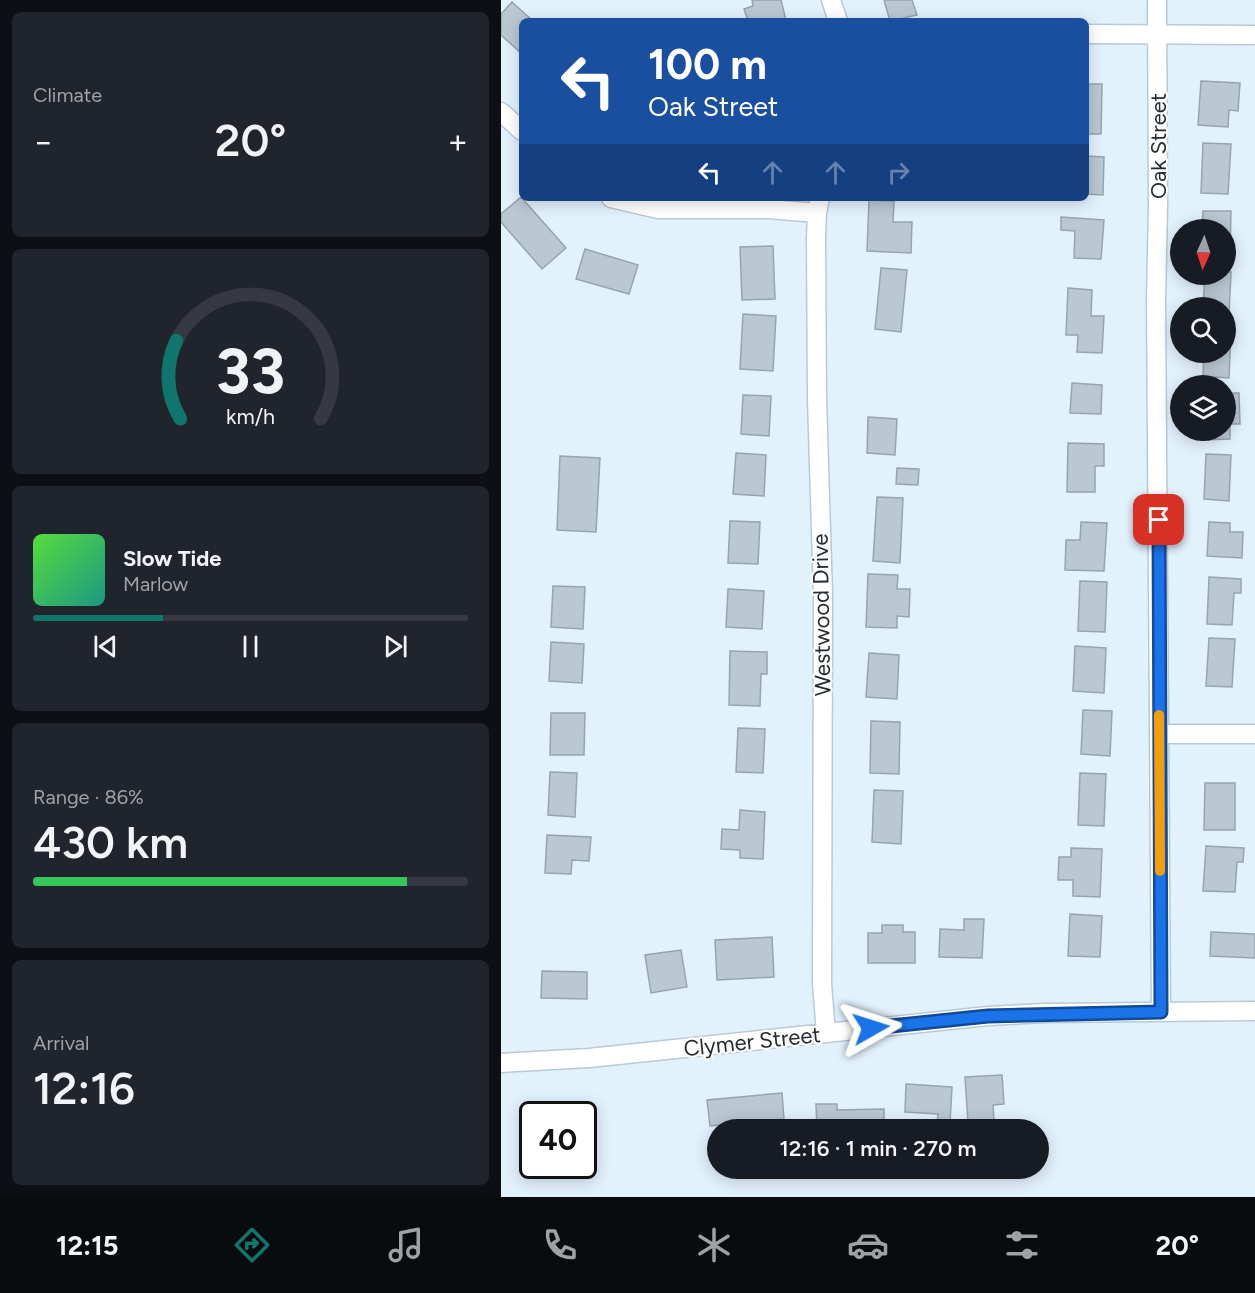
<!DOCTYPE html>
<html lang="en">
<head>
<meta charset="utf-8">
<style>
  :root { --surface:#171b24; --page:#20242c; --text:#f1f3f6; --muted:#9ea1a6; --line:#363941; --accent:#0f766e }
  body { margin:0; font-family:Figtree,sans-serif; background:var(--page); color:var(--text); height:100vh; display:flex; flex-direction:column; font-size:22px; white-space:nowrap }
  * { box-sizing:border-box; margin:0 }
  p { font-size:20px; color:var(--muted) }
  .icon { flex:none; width:33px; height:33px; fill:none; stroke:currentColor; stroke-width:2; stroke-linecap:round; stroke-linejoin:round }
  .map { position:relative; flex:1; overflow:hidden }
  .panel { display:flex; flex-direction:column; gap:12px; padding:12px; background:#0d0f14; width:501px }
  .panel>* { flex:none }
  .guide { position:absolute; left:18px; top:18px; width:570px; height:183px; border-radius:9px; box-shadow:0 3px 15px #0003; background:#1a4fa0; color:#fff; overflow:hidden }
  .needle { width:39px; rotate:183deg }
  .tools { position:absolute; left:669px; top:219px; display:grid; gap:12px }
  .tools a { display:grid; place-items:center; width:66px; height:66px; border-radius:50%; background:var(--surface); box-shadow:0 3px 15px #0003; font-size:30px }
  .speed { position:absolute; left:18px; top:1101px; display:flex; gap:12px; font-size:30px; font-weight:700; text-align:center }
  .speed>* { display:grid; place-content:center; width:78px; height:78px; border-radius:50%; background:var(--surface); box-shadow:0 3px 15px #0003; line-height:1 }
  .speed .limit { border:3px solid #111; border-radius:9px; background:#fff; color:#111 }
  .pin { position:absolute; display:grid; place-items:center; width:51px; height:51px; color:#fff; margin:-26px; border-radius:12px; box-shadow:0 3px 9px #0006 }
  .me { position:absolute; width:66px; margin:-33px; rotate:84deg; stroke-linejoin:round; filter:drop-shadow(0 0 4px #0008) }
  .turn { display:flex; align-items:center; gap:21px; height:126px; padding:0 30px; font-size:27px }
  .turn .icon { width:78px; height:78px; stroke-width:2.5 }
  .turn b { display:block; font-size:42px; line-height:51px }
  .lanes { display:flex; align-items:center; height:57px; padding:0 30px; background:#0003; justify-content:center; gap:30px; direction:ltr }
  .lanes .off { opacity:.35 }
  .big { font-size:45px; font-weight:600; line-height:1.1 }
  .panel .card { flex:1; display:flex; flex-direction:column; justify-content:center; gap:9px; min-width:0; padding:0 21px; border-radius:9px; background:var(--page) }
  .panel .dial { align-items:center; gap:0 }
  .dial svg { height:156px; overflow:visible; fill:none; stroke:var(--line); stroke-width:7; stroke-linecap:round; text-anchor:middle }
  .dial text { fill:var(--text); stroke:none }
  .song { display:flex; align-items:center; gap:18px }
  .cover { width:72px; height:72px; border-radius:9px; background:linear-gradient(135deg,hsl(110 70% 55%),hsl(170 70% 35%)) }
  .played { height:6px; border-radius:3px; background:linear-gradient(90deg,var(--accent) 30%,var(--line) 30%) }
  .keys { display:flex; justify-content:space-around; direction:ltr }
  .heat { display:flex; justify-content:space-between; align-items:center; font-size:33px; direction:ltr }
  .charge { height:9px; border-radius:4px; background:linear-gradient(90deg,#34c759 86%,var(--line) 0) }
  .trip { position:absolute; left:206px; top:1119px; width:342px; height:60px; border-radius:30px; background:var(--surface); box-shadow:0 3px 15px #0003; font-weight:600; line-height:60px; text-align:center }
  .dock { display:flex; height:96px; justify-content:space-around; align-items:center; background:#090b0e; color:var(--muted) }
  .dock .icon { width:42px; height:42px }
  .dock .on { color:var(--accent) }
  .dock b { font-size:27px; color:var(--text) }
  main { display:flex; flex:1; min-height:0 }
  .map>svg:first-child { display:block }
</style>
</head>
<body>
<main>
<section class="panel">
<div class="card"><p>Climate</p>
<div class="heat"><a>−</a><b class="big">20°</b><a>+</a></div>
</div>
<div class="card dial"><svg viewBox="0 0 100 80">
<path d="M14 69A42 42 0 1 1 86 69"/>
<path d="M14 69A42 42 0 0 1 12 29" stroke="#0f766e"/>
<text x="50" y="56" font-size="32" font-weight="700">33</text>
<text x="50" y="72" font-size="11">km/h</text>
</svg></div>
<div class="card">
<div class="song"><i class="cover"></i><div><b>Slow Tide</b><p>Marlow</p></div></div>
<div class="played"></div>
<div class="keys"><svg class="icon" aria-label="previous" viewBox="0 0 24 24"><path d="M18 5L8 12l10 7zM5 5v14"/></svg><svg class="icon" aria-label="pause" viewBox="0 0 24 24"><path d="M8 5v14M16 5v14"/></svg><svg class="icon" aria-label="next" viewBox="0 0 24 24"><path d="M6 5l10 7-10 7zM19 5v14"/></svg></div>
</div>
<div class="card"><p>Range · 86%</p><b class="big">430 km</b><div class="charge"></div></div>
<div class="card"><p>Arrival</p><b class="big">12:16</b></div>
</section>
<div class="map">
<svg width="754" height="1197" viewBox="0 0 754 1197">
  <rect width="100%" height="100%" fill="#e2f2fd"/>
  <!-- building -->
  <path fill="#b9c8d2" stroke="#96a4ae" stroke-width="1.5" d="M251,0H280L285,20L247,21L243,9L252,6Z
    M383,0H411L416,15L389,21Z
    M11,2L32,21H21V54L0,35V14Z
    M700,81L739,83L737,111L728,110L727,127L697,125Z
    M585,84H601L600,134H585Z
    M702,143L730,144L727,194L700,193Z
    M585,156L603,157L602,195L585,194Z
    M20,197L65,248L41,269L0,222V214Z
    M368,200L393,201L392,222H411L410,253L366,251Z
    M702,211H730L729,255H724V230H701Z
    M560,217L603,220L600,259L573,258L574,231L560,230Z
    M272,246L274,299L241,300L239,247Z
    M84,249L137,265L128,294L75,279Z
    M380,268L406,270L400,332L374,329Z
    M724,272H730L728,315H724V308H702L704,274H724Z
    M567,288L591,290L590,316H603L601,353L576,352L577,335H565Z
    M242,314L275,316L272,371L239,369Z
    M724,329H730L728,378L702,376L703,352H724Z
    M571,383L601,385L600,414L569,413Z
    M724,393H738L739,424H729V439L702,440V430H724Z
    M242,395L270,396L268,436L240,434Z
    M367,417L396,419L394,455L366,453Z
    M567,443L603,444V466H594V492H566Z
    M235,453L265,455L263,496L232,494Z
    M705,454L730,455L728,501L703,499Z
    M59,456L99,458L95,532L56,530Z
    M396,468L418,469L417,485L395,484Z
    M376,497L402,498L399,563L372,561Z
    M229,521L259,522L257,564L227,563Z
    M580,522L606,523L603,571L564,570L565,540H579Z
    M708,522L729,523V532H742L741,558L706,556Z
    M367,574L397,575L396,589H409L408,617L396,616V628L365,627Z
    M708,577L740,579V593H733L731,625L706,624Z
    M579,581L606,582L604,632L577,631Z
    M52,586L84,587L82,629L50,627Z
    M227,589L263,591L261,629L225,627Z
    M708,638L734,639L731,687L705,686Z
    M50,642L83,644L81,683L48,681Z
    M574,646L605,648L603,693L572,691Z
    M229,651L266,652V674H260L259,706L228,705Z
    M368,653L398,655L396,699L365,697Z
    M582,710L611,711L609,756L580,754Z
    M50,713H84L83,755H49Z
    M370,721L399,722L398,774L369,773Z
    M237,728L264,729L262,773L235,772Z
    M49,772L76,773L74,817L47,815Z
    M579,773L605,774L603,826L577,825Z
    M704,783H734V830H703Z
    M373,790L402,791L400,844L371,842Z
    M239,810L264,812L262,859L239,858V850L220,849L221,829L238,830Z
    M46,835L90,837L88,861L71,860L70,874L44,873Z
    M705,846L743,848L742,862H736L734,892L702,891Z
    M570,848L601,849L599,897L572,896V880H557L558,857H570Z
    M569,914L601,916L599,957L567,956Z
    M463,919H483L481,958L438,957L439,929L463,930Z
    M381,925H402V932H414V963H367V933H381Z
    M710,932L754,934V958L709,956Z
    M271,937L273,977L216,980L214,940Z
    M180,950L186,987L150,993L144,955Z
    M41,971L86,972V999L40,998Z
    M501,1075L503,1104L492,1105L493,1120L467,1122L464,1077Z
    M405,1084L451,1087L449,1123L436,1122L437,1114L404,1112Z
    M281,1093L283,1119L209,1126L206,1100Z
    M315,1104H336V1110L383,1109V1124H390V1130H316Z"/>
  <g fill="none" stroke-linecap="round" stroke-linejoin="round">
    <defs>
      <path id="minor" d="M330,0L337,21
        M656,0L657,206L655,300L660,1012
        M585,34L754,35
        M0,112L21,131
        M110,198L157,209H268L316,213
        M319,198L316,213L315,238L316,399L322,595L321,984L325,1033
        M658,734H754
        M0,1063L88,1058L487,1016L545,1013L754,1011"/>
    </defs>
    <!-- minor casing -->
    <use href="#minor" stroke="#bac9d3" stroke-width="21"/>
    <!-- minor -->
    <use href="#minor" stroke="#fff" stroke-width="18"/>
  </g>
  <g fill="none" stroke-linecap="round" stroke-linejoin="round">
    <defs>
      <path id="route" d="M370,1028L487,1016L660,1012L658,520"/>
    </defs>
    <!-- route casing -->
    <use href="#route" stroke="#114b97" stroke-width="15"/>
    <!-- route -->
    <use href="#route" stroke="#1a73e8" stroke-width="10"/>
    <!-- slow -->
    <path stroke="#f59e0b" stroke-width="10" d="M658,715L659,871"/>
  </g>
  <g text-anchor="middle" stroke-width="4.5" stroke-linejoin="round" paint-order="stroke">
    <!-- street labels -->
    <g font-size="22" fill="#272c30" stroke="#fcfdfc">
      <text transform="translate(657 146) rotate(-90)" y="8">Oak Street</text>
      <text transform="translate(320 615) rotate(-91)" y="8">Westwood Drive</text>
      <text transform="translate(251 1041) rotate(-6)" y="8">Clymer Street</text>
    </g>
  </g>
</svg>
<div class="tools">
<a><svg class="needle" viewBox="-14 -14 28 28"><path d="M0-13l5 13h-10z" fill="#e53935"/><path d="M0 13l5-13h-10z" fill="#9ea1a6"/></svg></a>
<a><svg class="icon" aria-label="search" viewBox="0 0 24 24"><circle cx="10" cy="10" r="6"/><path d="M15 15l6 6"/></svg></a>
<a><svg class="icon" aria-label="layers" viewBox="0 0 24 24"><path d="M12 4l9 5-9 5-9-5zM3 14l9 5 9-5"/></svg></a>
</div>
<div class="speed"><div class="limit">40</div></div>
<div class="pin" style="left:658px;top:520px;background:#d93025"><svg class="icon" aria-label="arrive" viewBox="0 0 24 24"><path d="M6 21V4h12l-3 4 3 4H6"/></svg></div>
<svg class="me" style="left:370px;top:1028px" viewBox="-20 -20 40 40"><path d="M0-17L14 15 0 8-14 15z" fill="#1a73e8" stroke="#fff" stroke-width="4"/></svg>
<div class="trip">12:16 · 1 min · 270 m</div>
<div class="guide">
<div class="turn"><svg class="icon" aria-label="left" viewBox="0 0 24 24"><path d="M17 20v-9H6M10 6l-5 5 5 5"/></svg><div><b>100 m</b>Oak Street</div></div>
<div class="lanes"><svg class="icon" aria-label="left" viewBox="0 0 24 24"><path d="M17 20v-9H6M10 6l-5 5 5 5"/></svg><svg class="icon off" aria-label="ahead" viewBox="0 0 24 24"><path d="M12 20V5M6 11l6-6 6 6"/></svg><svg class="icon off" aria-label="ahead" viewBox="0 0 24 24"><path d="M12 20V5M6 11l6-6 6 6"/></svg><svg class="icon off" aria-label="right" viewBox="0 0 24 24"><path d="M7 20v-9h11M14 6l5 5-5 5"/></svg></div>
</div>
</div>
</main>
<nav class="dock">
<b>12:15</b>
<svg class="icon on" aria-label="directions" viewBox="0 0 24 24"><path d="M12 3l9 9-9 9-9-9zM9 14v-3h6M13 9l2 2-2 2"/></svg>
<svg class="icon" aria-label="music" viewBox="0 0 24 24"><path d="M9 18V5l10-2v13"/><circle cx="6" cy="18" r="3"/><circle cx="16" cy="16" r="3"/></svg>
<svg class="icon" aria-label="phone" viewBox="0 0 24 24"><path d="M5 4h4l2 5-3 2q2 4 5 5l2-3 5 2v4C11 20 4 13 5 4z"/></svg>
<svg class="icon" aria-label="climate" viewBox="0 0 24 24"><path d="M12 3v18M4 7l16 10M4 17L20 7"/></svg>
<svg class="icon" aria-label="car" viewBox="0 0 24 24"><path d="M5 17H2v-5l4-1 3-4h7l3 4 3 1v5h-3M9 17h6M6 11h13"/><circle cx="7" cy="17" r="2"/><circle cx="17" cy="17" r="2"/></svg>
<svg class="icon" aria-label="filters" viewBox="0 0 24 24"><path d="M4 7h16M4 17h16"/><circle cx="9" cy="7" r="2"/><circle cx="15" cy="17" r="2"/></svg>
<b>20°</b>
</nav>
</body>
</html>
